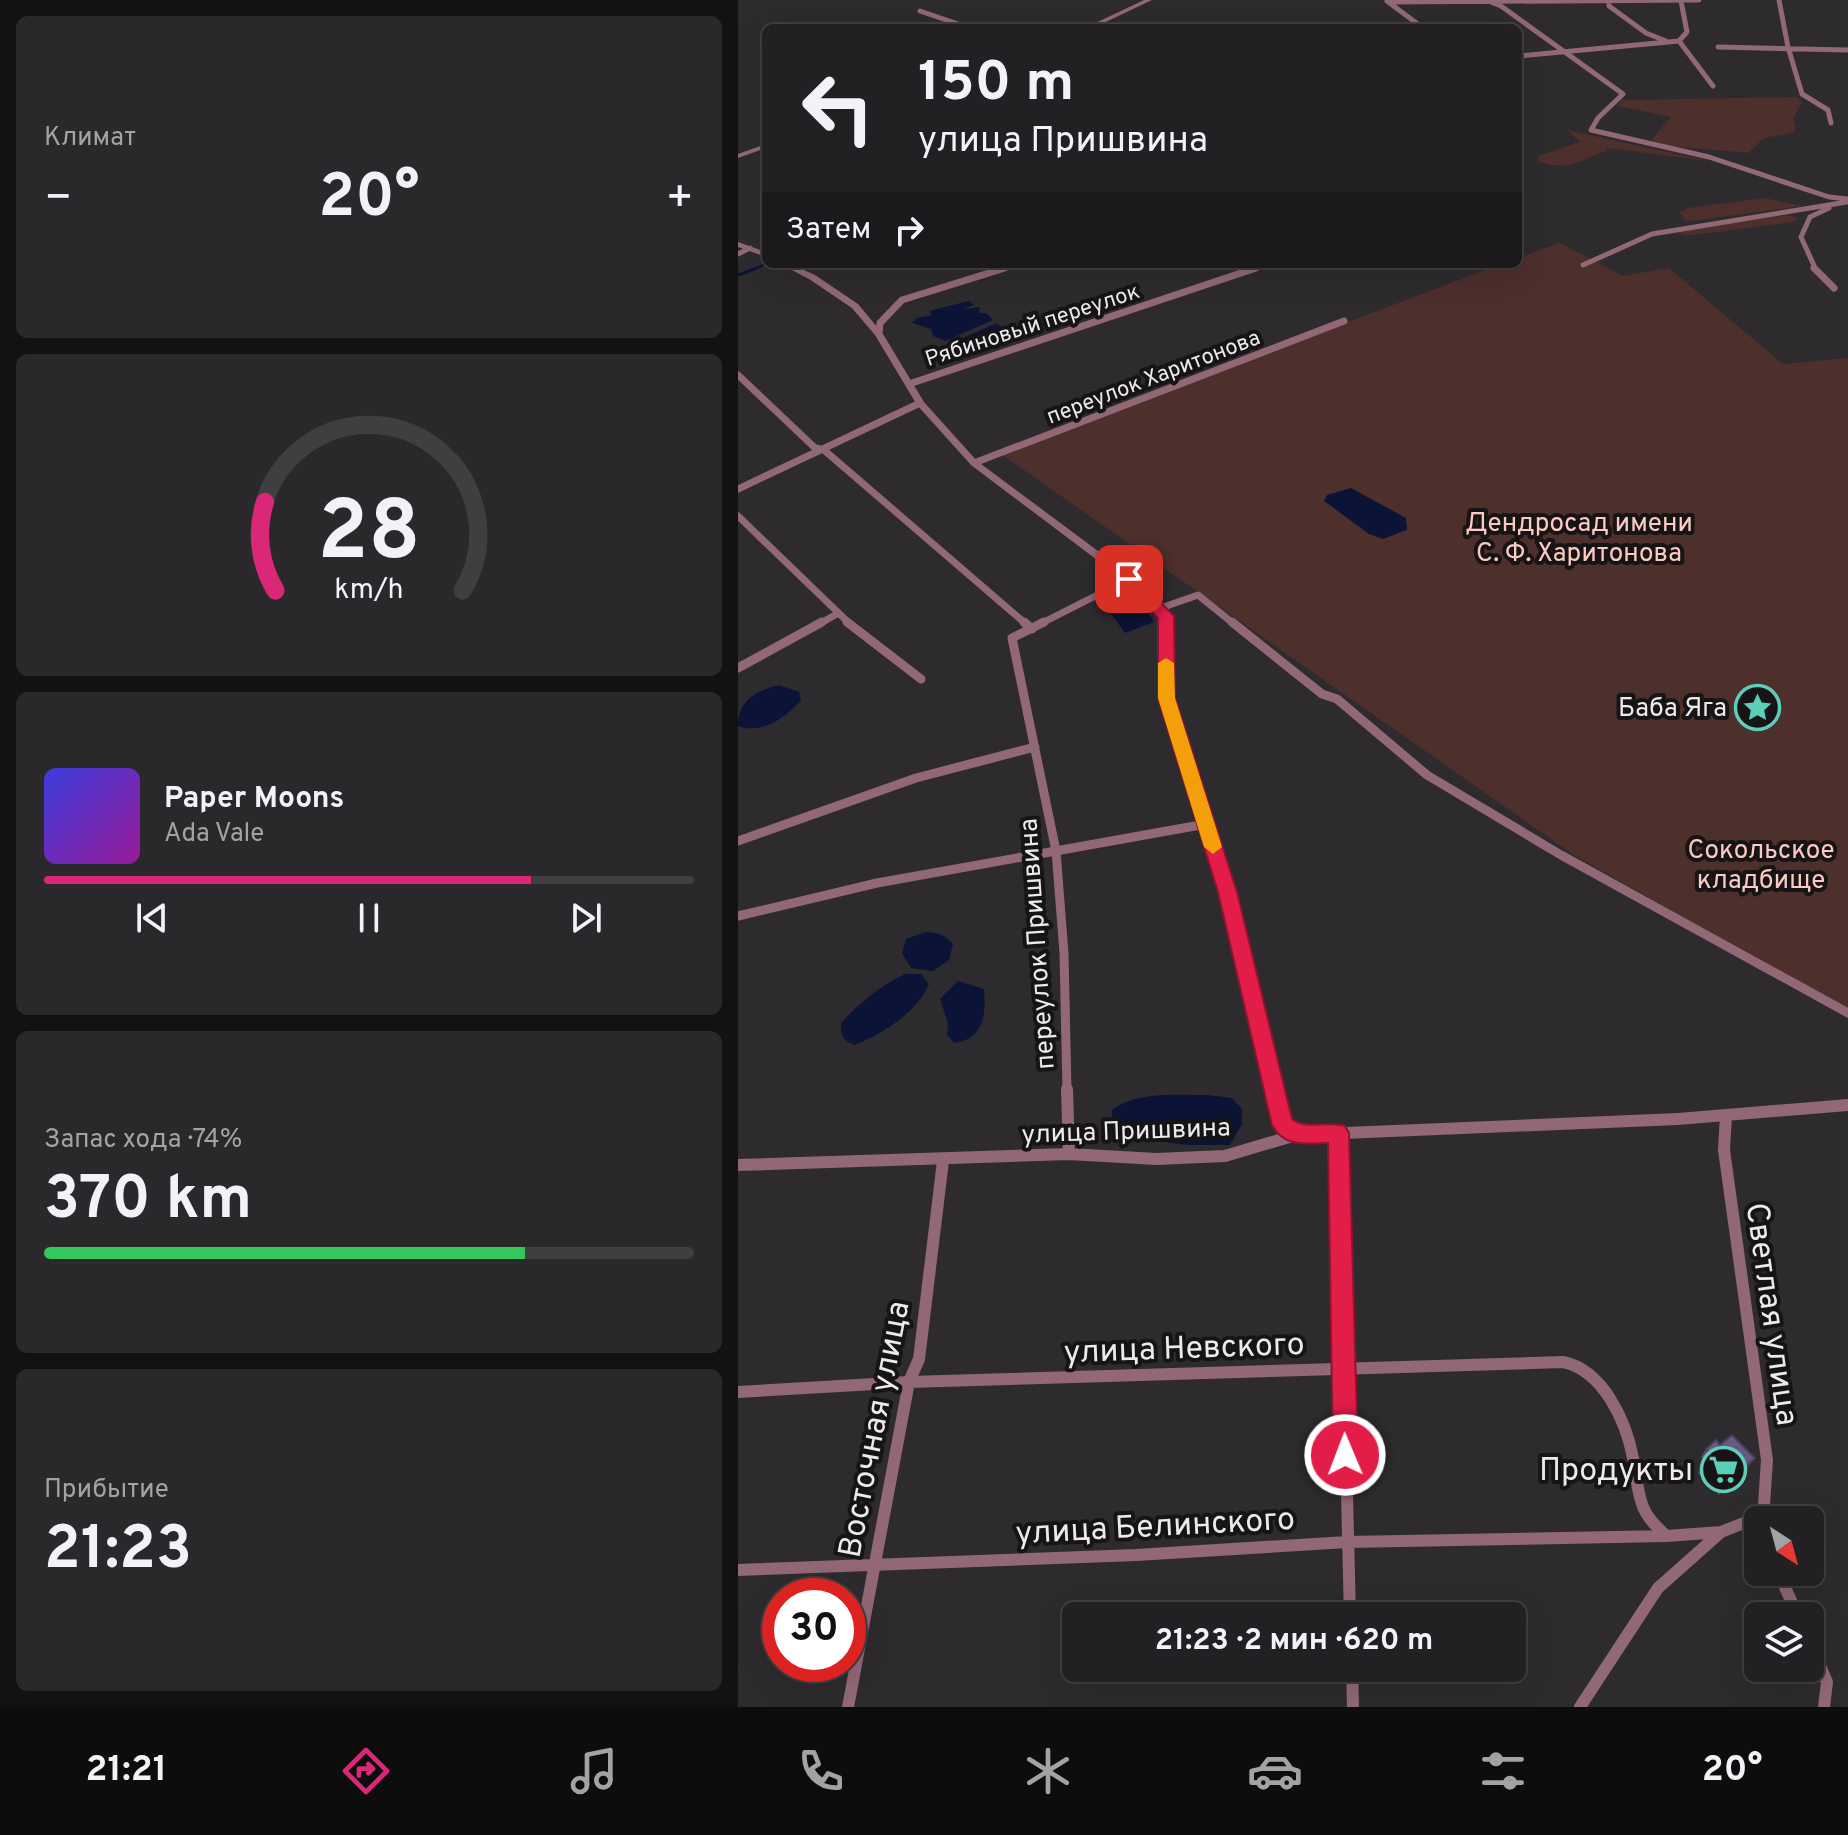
<!DOCTYPE html>
<html lang="ru">
<head>
<meta charset="utf-8">
<style>
  :root { --surface:#222022; --page:#2a282a; --text:#f1f3f6; --muted:#a2a3a5; --line:#3f3e40; --accent:#db2777 }
  body { margin:0; font-family:Overpass,sans-serif; background:var(--page); color:var(--text); height:100vh; display:flex; flex-direction:column; font-size:30px; white-space:nowrap }
  * { box-sizing:border-box; margin:0 }
  p { font-size:26px; color:var(--muted) }
  .icon { flex:none; width:44px; height:44px; fill:none; stroke:currentColor; stroke-width:2; stroke-linecap:round; stroke-linejoin:round }
  .map { position:relative; flex:1; overflow:hidden }
  .details { display:flex; flex-direction:column; gap:16px; padding:16px; background:#131213; width:738px }
  .details>* { flex:none }
  .banner { position:absolute; left:24px; top:24px; width:760px; height:244px; border-radius:12px; box-shadow:0 8px 32px #0002,0 0 0 2px var(--line); background:#222022; color:var(--text); overflow:hidden }
  .needle { width:52px; rotate:144deg }
  .buttons { position:absolute; left:1006px; top:1506px; display:grid; gap:16px }
  .buttons a { display:grid; place-items:center; width:80px; height:80px; border-radius:12px; background:var(--surface); box-shadow:0 8px 32px #0002,0 0 0 2px var(--line); font-size:40px }
  .speed { position:absolute; left:24px; top:1578px; display:flex; gap:16px; font-size:40px; font-weight:700; text-align:center }
  .speed>* { display:grid; place-content:center; width:104px; height:104px; border-radius:50%; background:var(--surface); box-shadow:0 8px 32px #0002,0 0 0 2px var(--line); line-height:1 }
  .speed .limit { border:12px solid #d22; background:#fff; color:#111 }
  .pin { position:absolute; display:grid; place-items:center; width:68px; height:68px; color:#fff; margin:-34px; border-radius:16px; box-shadow:0 4px 12px #0006 }
  .me { position:absolute; width:88px; margin:-44px; rotate:359deg; stroke-linejoin:round; filter:drop-shadow(0 0 6px #0008) }
  .turn { display:flex; align-items:center; gap:28px; height:168px; padding:0 24px; font-size:36px }
  .turn .icon { width:104px; height:104px; stroke-width:2.5 }
  .turn b { display:block; font-size:56px; line-height:68px }
  .then { display:flex; align-items:center; height:76px; padding:0 24px; background:#0003; gap:16px; font-size:30px }
  .big { font-size:60px; font-weight:700; line-height:1.1 }
  .details .tile { flex:1; display:flex; flex-direction:column; justify-content:center; gap:12px; min-width:0; padding:0 28px; border-radius:12px; background:var(--page) }
  .details .dial { align-items:center; gap:0 }
  .dial svg { height:208px; overflow:visible; fill:none; stroke:var(--line); stroke-width:7; stroke-linecap:round; text-anchor:middle }
  .dial text { fill:var(--text); stroke:none }
  .song { display:flex; align-items:center; gap:24px }
  .cover { width:96px; height:96px; border-radius:12px; background:linear-gradient(135deg,hsl(240 70% 55%),hsl(300 70% 35%)) }
  .played { height:8px; border-radius:4px; background:linear-gradient(90deg,var(--accent) 75%,var(--line) 75%) }
  .keys { display:flex; justify-content:space-around; direction:ltr }
  .heat { display:flex; justify-content:space-between; align-items:center; font-size:44px; direction:ltr }
  .charge { height:12px; border-radius:6px; background:linear-gradient(90deg,#34c759 74%,var(--line) 0) }
  .trip { position:absolute; left:324px; top:1602px; width:464px; height:80px; border-radius:12px; background:var(--surface); box-shadow:0 8px 32px #0002,0 0 0 2px var(--line); font-weight:700; line-height:80px; text-align:center }
  .tabs { display:flex; height:128px; justify-content:space-around; align-items:center; background:#0e0d0e; color:var(--muted) }
  .tabs .icon { width:56px; height:56px }
  .tabs .selected { color:var(--accent) }
  .tabs b { font-size:36px; color:var(--text) }
  main { display:flex; flex:1; min-height:0 }
  .map>svg:first-child { display:block }
</style>
</head>
<body>
<main>
<section class="details">
<div class="tile"><p>Климат</p>
<div class="heat"><a>−</a><b class="big">20°</b><a>+</a></div>
</div>
<div class="tile dial"><svg viewBox="0 0 100 80">
<path d="M14 69A42 42 0 1 1 86 69"/>
<path d="M14 69A42 42 0 0 1 10 35" stroke="#db2777"/>
<text x="50" y="56" font-size="32" font-weight="700">28</text>
<text x="50" y="72" font-size="11">km/h</text>
</svg></div>
<div class="tile">
<div class="song"><i class="cover"></i><div><b>Paper Moons</b><p>Ada Vale</p></div></div>
<div class="played"></div>
<div class="keys"><svg class="icon" aria-label="previous" viewBox="0 0 24 24"><path d="M18 5L8 12l10 7zM5 5v14"/></svg><svg class="icon" aria-label="pause" viewBox="0 0 24 24"><path d="M8 5v14M16 5v14"/></svg><svg class="icon" aria-label="next" viewBox="0 0 24 24"><path d="M6 5l10 7-10 7zM19 5v14"/></svg></div>
</div>
<div class="tile"><p>Запас хода · 74%</p><b class="big">370 km</b><div class="charge"></div></div>
<div class="tile"><p>Прибытие</p><b class="big">21:23</b></div>
</section>
<div class="map">
<svg width="1110" height="1707" viewBox="0 0 1110 1707">
  <rect width="100%" height="100%" fill="#2e2b2e"/>
  <!-- green -->
  <path fill="#4d2f2c" d="M1058,97L1065,102L1055,118L1058,132L1026,138L1010,153L932,146L913,140L933,117L879,106L884,100Z
    M829,130L970,161L868,148V151C839,161 833,171 801,162L800,156L842,142Z
    M1027,198L1064,206L953,221L947,220L941,212L950,208Z
    M1049,215L1060,218L1055,222L947,236L940,233L943,230Z
    M822,243L885,276L931,268L1045,364L1110,358V1011L836,855L263,454L763,264H780V258Z"/>
  <!-- water -->
  <path fill="#0b1436" d="M231,301L236,305L226,309L242,307L241,313H248L255,320L207,341L195,336L193,329L174,323L179,318L194,315L191,311Z
    M259,323L271,335L222,353L209,345Z
    M613,488L668,518L669,530L645,539L631,534L586,501L589,495Z
    M390,598L398,612H410L416,622L387,633L367,605Z
    M41,685L61,692L63,700C47,718 24,735 0,726C0,700 18,691 41,685Z
    M188,932C200,933 207,934 215,944L211,960L195,971L173,968L164,953L168,939Z
    M167,974H183L191,984C180,1012 144,1034 117,1045C105,1041 103,1036 103,1023C121,1003 142,986 167,974Z
    M220,981L246,989C248,1015 246,1039 216,1043L209,1035L210,1023L202,999Z
    M470,1095L494,1098L504,1109V1124L492,1145H450L375,1135L374,1110C399,1091 440,1095 470,1095Z"/>
  <g fill="none" stroke-linecap="round" stroke-linejoin="round">
    <!-- stream-far1 -->
    <path stroke="#0b1436" stroke-width="2" d="M14,270L28,264"/>
    <!-- stream -->
    <path stroke="#0b1436" stroke-width="3" d="M0,275L19,268"/>
    <!-- minor-far3 -->
    <path stroke="#926876" stroke-width="5" d="M748,0L763,6L885,94L860,118L853,130L971,157L1091,197L1110,199
      M1041,0L1050,47L1064,94L1090,110L1093,123
      M649,1L685,28
      M650,2L961,0
      M871,2V6L908,33L928,41
      M182,11L232,28
      M941,41L975,86
      M941,41L949,32L943,1
      M980,47L1110,50
      M780,56L941,41
      M0,254L12,248
      M845,265L914,234L1109,202
      M260,270L278,264
      M512,270L520,267
      M1078,270L1063,237L1072,217L1091,208"/>
    <!-- minor-far2 -->
    <path stroke="#926876" stroke-width="7" d="M1076,268L1096,288
      M141,334L142,323L164,300L267,268
      M0,375L76,447L86,450L288,624
      M171,384L518,268
      M236,463L606,321
      M0,489L182,403
      M0,516L112,624
      M420,609L460,595L496,624
      M81,624L99,614
      M302,624L391,579"/>
    <!-- minor-far1 -->
    <path stroke="#926876" stroke-width="9" d="M109,622L183,679
      M286,622L294,629
      M306,622L274,638L318,851L326,953L329,1091
      M494,622L584,694L599,699L689,775L823,855L1110,1013
      M0,668L84,622
      M0,841L178,778L297,747
      M0,916L139,883L468,824"/>
    <!-- minor -->
    <path stroke="#926876" stroke-width="12" d="M329,1089L331,1154
      M988,1115L986,1150L1029,1460L1025,1520
      M600,1133L612,1616
      M0,1165L331,1154L418,1159L487,1156L558,1135
      M0,1392L171,1382L825,1362C865,1370 888,1421 895,1458C898,1474 899,1491 905,1507C910,1519 919,1527 928,1536
      M0,1570L398,1555L609,1542L928,1536L983,1532L1026,1515
      M1040,1572L1060,1616
      M1072,1642L1089,1682L1086,1707
      M614,1668L615,1707
      M110,1707L171,1382L181,1359L205,1161
      M842,1707L920,1588L983,1532"/>
    <!-- tertiary -->
    <path fill="#926876" fill-rule="evenodd" d="M406,0H414L355,28H347Z
      M28,144V148L0,158V154Z
      M0,242L28,252V257L0,247Z
      M42,264H52L77,275L120,304L145,334L186,402L239,461L395,577L433,616L434,698L495,892L550,1122L560,1129L940,1113L1110,1099V1111L940,1125L558,1141L539,1129L483,892L424,698L423,617L387,581L233,465L179,405L137,335L114,308L71,279Z"/>
  </g>
  <!-- wall -->
  <path fill="#574c70" d="M982,1445L1017,1458L1011,1466L981,1495L960,1473L968,1462L963,1457L968,1449Z"/>
  <!-- shaded-wall -->
  <path fill="#473e5b" d="M1017,1458L1011,1466L981,1495L986,1488Z"/>
  <!-- building -->
  <path fill="#655882" stroke="#473e5b" stroke-width="2" d="M994,1435L1017,1458L986,1488L964,1465L974,1456L968,1449L978,1440L982,1445Z"/>
  <!-- route -->
  <path fill="#e11d48" stroke="#92132f" stroke-width="2" d="M391,574L396,576L436,616L437,698L499,892L554,1119C569,1131 590,1120 607,1126L611,1133L620,1455L616,1464L607,1467L598,1464L595,1455L590,1143C568,1144 545,1147 534,1125L480,892L420,698V618L385,583L383,579Z"/>
  <!-- slow -->
  <path fill="#f59e0b" d="M428,658L436,663L437,698L484,847L475,854L466,847L420,698V663Z"/>
  <!-- icons -->
  <defs>
    <symbol id="sight-ring" viewBox="-11 -11 22 22"><circle r="9.5" fill="#161415" stroke="#5dceb9" stroke-width="1.5"/><path d="M0-6L1.8-2.2L6-1.7L2.9 1.2L3.7 5.4L0 3.3L-3.7 5.4L-2.9 1.2L-6-1.7L-1.8-2.2Z" fill="#5dceb9"/></symbol>
    <symbol id="supermarket-ring" viewBox="-11 -11 22 22"><circle r="9.5" fill="#161415" stroke="#5dceb9" stroke-width="1.5"/><path d="M-6-5.5h2.5l.6 2H6L4.5 2H-2.5L-4.4-4H-6ZM-1.5 3.2a1.3 1.3 0 1 0 .1 0ZM3 3.2a1.3 1.3 0 1 0 .1 0Z" fill="#5dceb9"/></symbol>
  </defs>
  <g fill-rule="evenodd">
    <use href="#sight-ring" x="994" y="682" width="51" height="51"/>
    <use href="#supermarket-ring" x="960" y="1444" width="51" height="51"/>
  </g>
  <g text-anchor="middle" stroke-width="8" stroke-linejoin="round" paint-order="stroke">
    <!-- far-street labels -->
    <g font-size="22" fill="#eceaec" stroke="#161415">
      <text transform="translate(294 324) rotate(-18)" y="8">Рябиновый переулок</text>
      <text transform="translate(415 376) rotate(-21)" y="8">переулок Харитонова</text>
    </g>
    <!-- park labels -->
    <g font-size="26" fill="#fccac3" stroke="#161415">
      <text x="841" y="531">Дендросад имени<tspan x="841" dy="30">С. Ф. Харитонова</tspan></text>
      <text x="1023" y="858">Сокольское<tspan x="1023" dy="30">кладбище</tspan></text>
    </g>
    <!-- poi labels -->
    <g font-size="26" fill="#eceaec" stroke="#161415" text-anchor="end">
      <text x="989" y="716">Баба Яга</text>
    </g>
    <!-- street labels -->
    <g font-size="26" fill="#eceaec" stroke="#161415">
      <text transform="translate(298 944) rotate(-94)" y="9">переулок Пришвина</text>
      <text transform="translate(388 1130) rotate(-2)" y="9">улица Пришвина</text>
    </g>
    <!-- near-street labels -->
    <g font-size="32" fill="#eceaec" stroke="#161415">
      <text transform="translate(1035 1314) rotate(82)" y="11">Светлая улица</text>
      <text transform="translate(446 1347) rotate(-2)" y="11">улица Невского</text>
      <text transform="translate(135 1429) rotate(-79)" y="11">Восточная улица</text>
      <text transform="translate(417 1525) rotate(-3)" y="11">улица Белинского</text>
    </g>
    <!-- near-poi labels -->
    <g font-size="32" fill="#eceaec" stroke="#161415" text-anchor="end">
      <text x="955" y="1480">Продукты</text>
    </g>
  </g>
</svg>
<div class="buttons">
<a><svg class="needle" viewBox="-14 -14 28 28"><path d="M0-13l5 13h-10z" fill="#e53935"/><path d="M0 13l5-13h-10z" fill="#a2a3a5"/></svg></a>
<a><svg class="icon" aria-label="layers" viewBox="0 0 24 24"><path d="M12 4l9 5-9 5-9-5zM3 14l9 5 9-5"/></svg></a>
</div>
<div class="speed"><div class="limit">30</div></div>
<div class="pin" style="left:391px;top:579px;background:#d93025"><svg class="icon" aria-label="arrive" viewBox="0 0 24 24"><path d="M6 21V4h12l-3 4 3 4H6"/></svg></div>
<svg class="me" style="left:607px;top:1455px" viewBox="-20 -20 40 40"><circle r="17" fill="#e11d48" stroke="#fff" stroke-width="3"/><path d="M0-11L8 9 0 5-8 9z" fill="#fff"/></svg>
<div class="trip">21:23 · 2 мин · 620 m</div>
<div class="banner">
<div class="turn"><svg class="icon" aria-label="left" viewBox="0 0 24 24"><path d="M17 20v-9H6M10 6l-5 5 5 5"/></svg><div><b>150 m</b>улица Пришвина</div></div>
<div class="then">Затем<svg class="icon" aria-label="right" viewBox="0 0 24 24"><path d="M7 20v-9h11M14 6l5 5-5 5"/></svg></div>
</div>
</div>
</main>
<nav class="tabs">
<b>21:21</b>
<svg class="icon selected" aria-label="directions" viewBox="0 0 24 24"><path d="M12 3l9 9-9 9-9-9zM9 14v-3h6M13 9l2 2-2 2"/></svg>
<svg class="icon" aria-label="music" viewBox="0 0 24 24"><path d="M9 18V5l10-2v13"/><circle cx="6" cy="18" r="3"/><circle cx="16" cy="16" r="3"/></svg>
<svg class="icon" aria-label="phone" viewBox="0 0 24 24"><path d="M5 4h4l2 5-3 2q2 4 5 5l2-3 5 2v4C11 20 4 13 5 4z"/></svg>
<svg class="icon" aria-label="climate" viewBox="0 0 24 24"><path d="M12 3v18M4 7l16 10M4 17L20 7"/></svg>
<svg class="icon" aria-label="car" viewBox="0 0 24 24"><path d="M5 17H2v-5l4-1 3-4h7l3 4 3 1v5h-3M9 17h6M6 11h13"/><circle cx="7" cy="17" r="2"/><circle cx="17" cy="17" r="2"/></svg>
<svg class="icon" aria-label="filters" viewBox="0 0 24 24"><path d="M4 7h16M4 17h16"/><circle cx="9" cy="7" r="2"/><circle cx="15" cy="17" r="2"/></svg>
<b>20°</b>
</nav>
</body>
</html>
